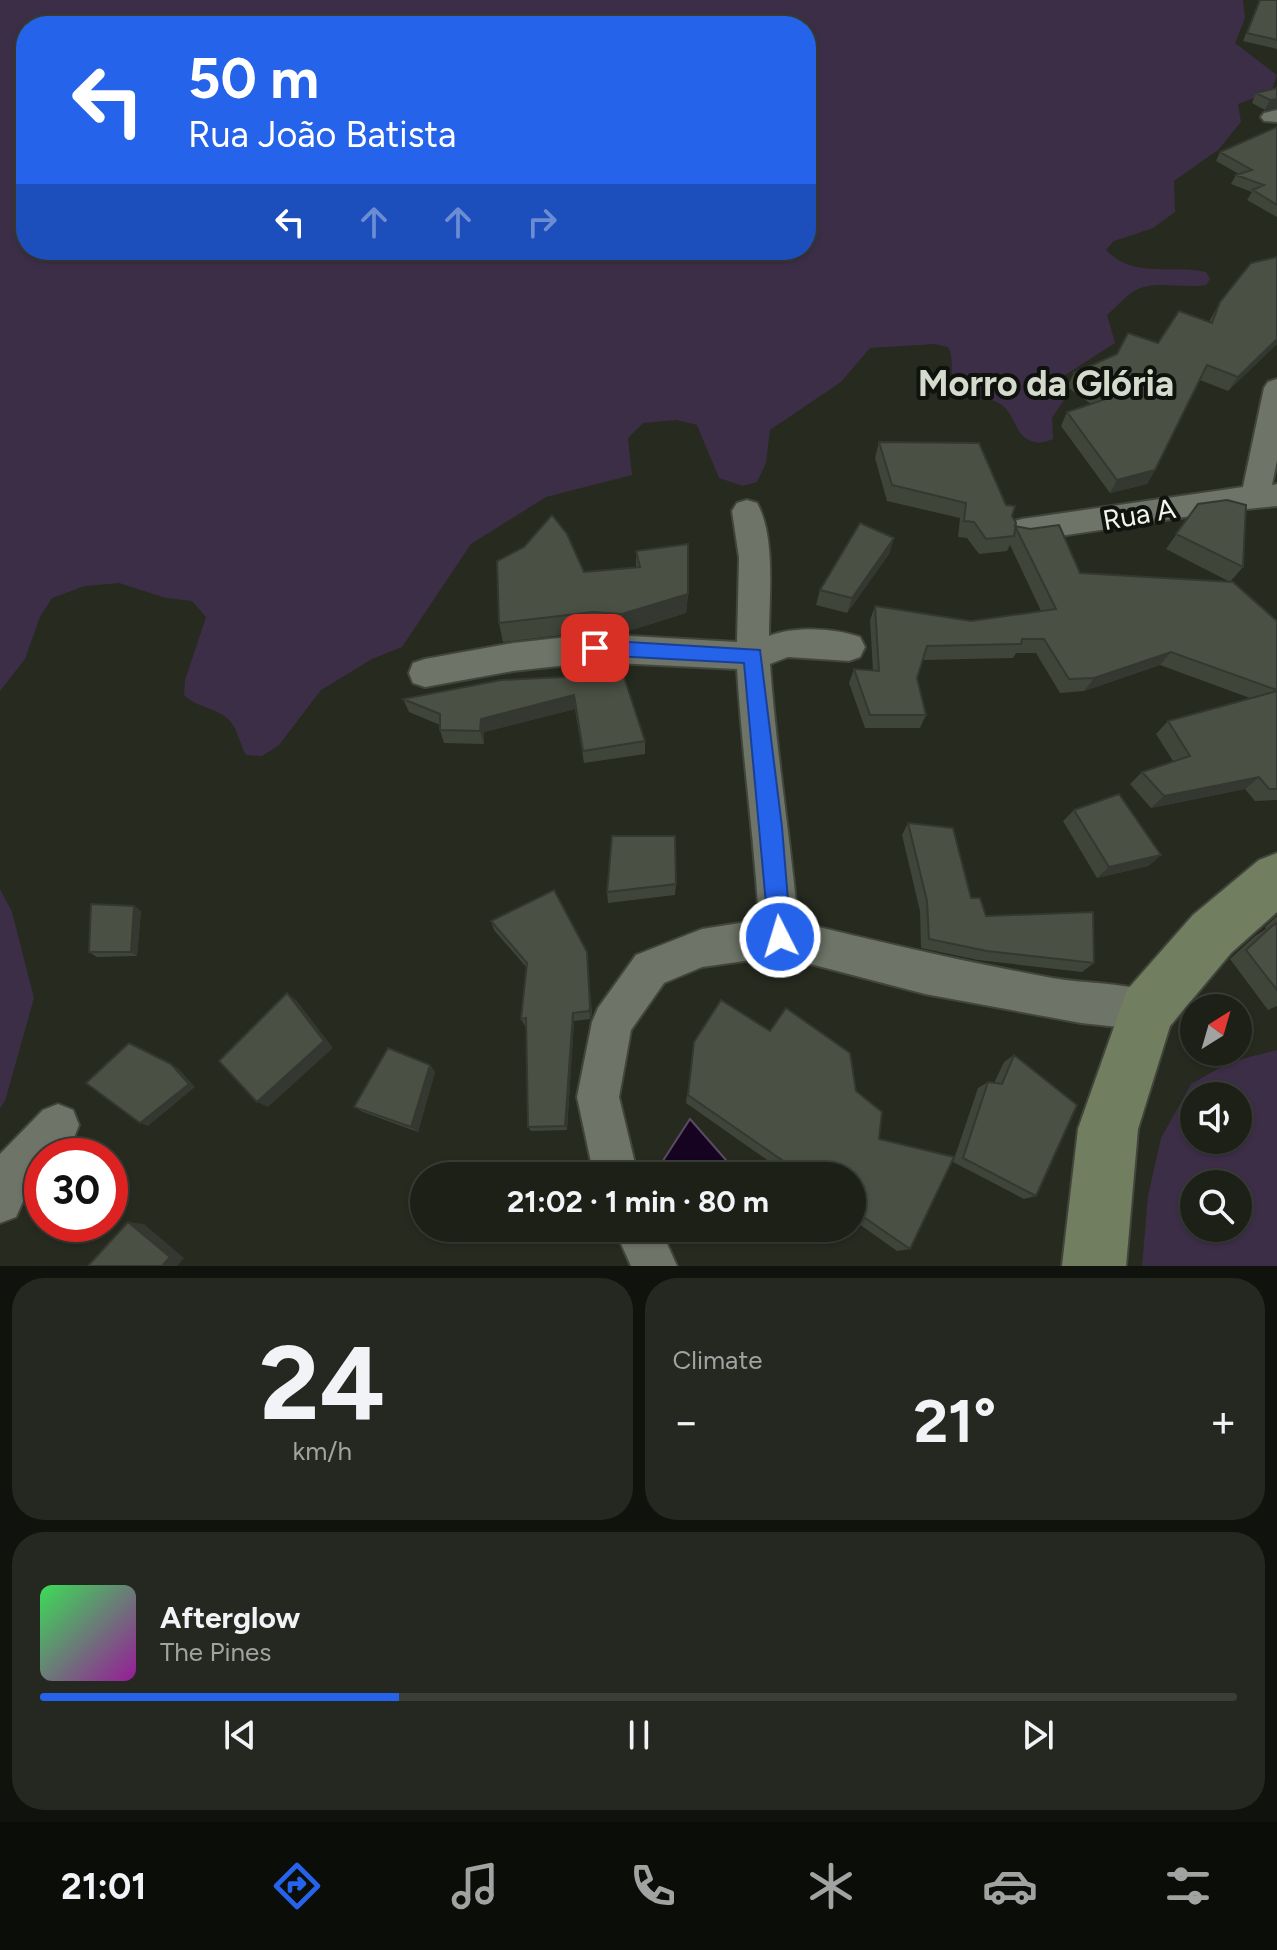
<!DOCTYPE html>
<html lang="en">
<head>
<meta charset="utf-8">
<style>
  :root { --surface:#1c2017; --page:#252820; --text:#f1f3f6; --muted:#a0a3a1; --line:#3a3e36; --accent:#2563eb }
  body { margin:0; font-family:Figtree,sans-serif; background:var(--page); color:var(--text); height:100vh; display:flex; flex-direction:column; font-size:30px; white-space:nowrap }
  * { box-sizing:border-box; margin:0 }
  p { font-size:26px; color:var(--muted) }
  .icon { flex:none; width:44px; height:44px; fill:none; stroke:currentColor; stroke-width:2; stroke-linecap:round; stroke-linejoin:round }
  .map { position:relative; height:1266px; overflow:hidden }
  .details { display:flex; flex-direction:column; gap:12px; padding:12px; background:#0f120d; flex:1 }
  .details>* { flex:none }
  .top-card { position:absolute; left:16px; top:16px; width:800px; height:244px; border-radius:32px; box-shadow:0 2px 6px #0004,0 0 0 2px var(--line); background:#2563eb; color:#fff; overflow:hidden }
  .needle { width:52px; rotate:37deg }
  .tools { position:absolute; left:1180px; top:994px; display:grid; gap:16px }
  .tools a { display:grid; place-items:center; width:72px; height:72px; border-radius:50%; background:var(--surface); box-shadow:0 2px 6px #0004,0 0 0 2px var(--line); font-size:40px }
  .speed { position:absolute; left:24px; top:1138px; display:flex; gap:16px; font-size:40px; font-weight:700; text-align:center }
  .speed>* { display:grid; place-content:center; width:104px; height:104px; border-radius:50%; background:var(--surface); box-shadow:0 2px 6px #0004,0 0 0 2px var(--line); line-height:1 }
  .speed .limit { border:12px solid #d22; background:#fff; color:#111 }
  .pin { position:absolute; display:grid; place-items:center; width:68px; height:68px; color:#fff; margin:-34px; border-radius:16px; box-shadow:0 4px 12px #0006 }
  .me { position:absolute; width:88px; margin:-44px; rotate:355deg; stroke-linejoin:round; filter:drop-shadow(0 0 6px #0008) }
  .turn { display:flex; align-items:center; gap:28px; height:168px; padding:0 40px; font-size:36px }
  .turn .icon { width:104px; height:104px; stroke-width:2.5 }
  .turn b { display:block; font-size:56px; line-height:68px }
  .lanes { display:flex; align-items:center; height:76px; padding:0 40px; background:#0003; justify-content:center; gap:40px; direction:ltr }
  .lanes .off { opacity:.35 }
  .big { font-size:60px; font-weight:700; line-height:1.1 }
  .details .tile { flex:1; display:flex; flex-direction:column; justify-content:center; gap:12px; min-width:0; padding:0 28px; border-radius:32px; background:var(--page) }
  .details .dial { align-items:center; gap:0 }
  .dial b { font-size:104px; line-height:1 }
  .song { display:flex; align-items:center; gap:24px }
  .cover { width:96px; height:96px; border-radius:12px; background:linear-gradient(135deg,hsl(130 70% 55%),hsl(300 70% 35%)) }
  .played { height:8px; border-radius:4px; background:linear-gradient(90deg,var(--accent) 30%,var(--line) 30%) }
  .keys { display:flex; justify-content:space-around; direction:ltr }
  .heat { display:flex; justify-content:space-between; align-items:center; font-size:44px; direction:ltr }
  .details .tiles { flex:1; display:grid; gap:12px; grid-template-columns:1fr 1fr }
  .tile:last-child { grid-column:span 2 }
  .trip { position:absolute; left:410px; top:1162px; width:456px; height:80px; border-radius:40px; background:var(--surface); box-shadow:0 2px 6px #0004,0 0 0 2px var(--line); font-weight:700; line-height:80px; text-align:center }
  .menu { display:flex; height:128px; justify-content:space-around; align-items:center; background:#0b0d09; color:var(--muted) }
  .menu .icon { width:56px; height:56px }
  .menu .on { color:var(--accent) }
  .menu b { font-size:36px; color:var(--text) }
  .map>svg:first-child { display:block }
</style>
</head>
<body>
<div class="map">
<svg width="1277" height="1266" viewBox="0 0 1277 1266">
  <rect width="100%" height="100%" fill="#262a1f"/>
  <!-- green -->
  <path fill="#3d2e47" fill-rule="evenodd" d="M0,0H1243L1245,18L1235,43L1277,75L1271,92L1238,104L1241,122L1218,150L1174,181L1175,212L1153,228L1114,241L1106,250C1133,279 1171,264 1206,272L1210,279L1206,285C1184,289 1157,280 1136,290C1126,295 1116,308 1107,315L1115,343L1062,377L1064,400L1052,418L1053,439C1044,443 1038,444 1029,440C1015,434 1015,415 1002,405C988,395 960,397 953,378C950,367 954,358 948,347L935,344L870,348L841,382L770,430L766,463L757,482L743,486L719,478L697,425L677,420L643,423L628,438L632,475L546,497L471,544L402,647L372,659L321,690L279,745L262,756L246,755C240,745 237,727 229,720C216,707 197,708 184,695L185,680L206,617L192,601L166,598L119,583L85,586L52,598L40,617L25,659L0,691ZM26,26H806V250H26Z
    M0,889L12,912L34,998L5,1101L0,1108Z
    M1277,1050V1266H1142L1148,1196L1161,1138L1191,1084L1230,1062ZM1194,1096H1238V1140H1194ZM1194,1184H1238V1228H1194Z"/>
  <!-- water -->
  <path fill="#160322" stroke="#584c60" stroke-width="2" d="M690,1119L740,1176H661L657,1170Z"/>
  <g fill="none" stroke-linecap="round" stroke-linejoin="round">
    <defs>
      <path id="minor" d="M1277,110V122L1264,121L1261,117L1264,113Z
        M1277,379V460L1272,485L1277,484V506C1191,513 1107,531 1022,541L1011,538L1007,530L1011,522L1022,519L1243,487L1264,388L1268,382Z
        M747,500L757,503C776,537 769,598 769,636C795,626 834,628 860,637L865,647L860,657L849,661L788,657L770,664C776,750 790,836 798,922C882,943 966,962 1052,978C1087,984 1128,982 1161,996L1167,1010L1161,1024L1147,1030L1081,1023L925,994L780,956L702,967L664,983L631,1030L619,1097L638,1176H594L577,1097L592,1022L598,1008L636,955L702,929L759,920C754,836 742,753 737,669L595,662L513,671L425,687L413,683L409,673L413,663L425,659L513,643L595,634L737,642L739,558L732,511L737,503Z
        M58,1104L73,1110L79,1125L73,1140L57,1156H42V1171L33,1179L16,1217L0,1223V1154L43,1110Z
        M614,1228H660L677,1266H631Z"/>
      <path id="secondary" d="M1277,853V912L1231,953L1170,1026L1138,1129L1126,1266H1062L1078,1129L1127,990L1193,915L1259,860Z"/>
    </defs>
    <!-- minor casing -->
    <use href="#minor" stroke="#41453c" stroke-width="4"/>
    <!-- secondary casing -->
    <use href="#secondary" stroke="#41453c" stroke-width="4"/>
    <!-- minor -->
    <use href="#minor" fill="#6e7467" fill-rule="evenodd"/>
    <!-- secondary -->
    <use href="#secondary" fill="#727e60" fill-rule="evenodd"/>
  </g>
  <!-- wall -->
  <path fill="#40453a" d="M1259,0H1277V49L1243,41Z
    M1277,88L1265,110L1252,103L1256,93Z
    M1277,127V217L1247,200L1252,192L1231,184L1236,175L1239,174L1216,161L1220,152Z
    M1277,257V344L1228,391L1200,380L1155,470L1147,484L1110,493L1061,426L1067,412L1091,404L1067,387L1074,373L1158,343L1209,322L1220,302Z
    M879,442L1006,505L1015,526L1080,573L1230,582L1166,549L1198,504L1243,567L1230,582L1277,621V800L1255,801L1245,789L1151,808L1130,784L1142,772L1173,761L1156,734L1168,721L1250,698L1160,665L1084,691L1060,693L1036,653H1016L1013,658L923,660L917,678L926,715L920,728H865L849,683L854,669L873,671L870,620L875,606L971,621L1041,611L1010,545L1007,551L979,554L967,538L958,537L960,518L887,501L875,458Z
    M894,538L889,554L847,613L816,605L820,590Z
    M636,551L688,594L686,613L622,633L595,631L503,642L499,623L584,572L636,567Z
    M623,674L645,741V754L584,763L575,709L484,732V744L444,743L440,730V725L409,712L403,699Z
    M1074,810L1161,855L1148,866L1097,878L1063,821Z
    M908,823L986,916L1094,963L1082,972L978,960L921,948L920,911L902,835Z
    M676,884L675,895L608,903L607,892Z
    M134,906L141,911L137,956L97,957L89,952Z
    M1277,916V1006L1268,1010L1230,959L1255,936L1266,929L1265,927Z
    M491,921L587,952L592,1015L590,1019L574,1021L567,1130L531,1131L528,1127L527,1026H525L521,1019L527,968L494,930Z
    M694,1042L856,1091L879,1139L910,1249L897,1251L852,1219V1176H790L686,1103Z
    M1014,1055L1036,1196L1024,1199L953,1162L978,1088L988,1082L994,1083L1004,1062Z
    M430,1065L435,1072L418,1132L363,1112L354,1107Z"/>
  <!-- shaded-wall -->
  <path fill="#343830" d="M1277,99V108L1265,110L1270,100Z
    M1277,339V344L1228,391L1238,377Z
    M1155,470L1147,484L1110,493L1117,480Z
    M894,538L889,554L847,613L852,598Z
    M688,594L686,613L622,633V614Z
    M1171,652L1160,665L1084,691L1094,678Z
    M574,695L575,709L484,732V744L480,731L481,719Z
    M1259,777L1245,789L1151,808L1164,796Z
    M1161,855L1148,866L1097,878L1109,867Z
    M134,906L141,911L137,956L131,952Z
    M587,952L592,1015L590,1019L589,1011Z
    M287,993L297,1001L333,1048L268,1107L257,1102Z
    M573,1013L574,1021L567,1130L565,1126Z
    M129,1043L178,1068L195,1087L148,1126L140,1123Z
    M430,1065L435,1072L418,1132L411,1127Z
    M128,1222L144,1224L184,1258L177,1266H162Z"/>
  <!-- building -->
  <path fill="#4b5044" stroke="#343830" stroke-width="2" d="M1260,0H1277V40L1247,33Z
    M1277,88V99L1270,100L1256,93Z
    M1277,127V205L1253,190L1264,185L1236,175L1252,170L1220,152Z
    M1277,257V339L1238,377L1207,365L1155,470L1117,480L1067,412L1109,398L1074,373L1117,354L1128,333L1158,343L1179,311L1212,323L1220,302L1251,263Z
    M879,442L979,443L1006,505L1015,506L1012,516L1016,523L1014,536L986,539L974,522L964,521L966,503L892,485Z
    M1227,500L1246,505L1243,567L1176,534L1198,504Z
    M552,515L567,534L584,572L640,567L636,551L688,544V594L622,614L593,612L499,623L497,561L524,547Z
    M860,523L894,538L852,598L820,590Z
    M1059,525L1080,573L1233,582L1277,621V690L1171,652L1094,678L1069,679L1044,639H1022L1021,644L927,646L917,678L926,715H870L854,669L879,671L875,606L971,621L1056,609L1015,526L1030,529Z
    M623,674L645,741L583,751L574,695L481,719L480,731L440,730V714L403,699L501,680Z
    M1277,691V789H1269L1259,777L1164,796L1142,772L1190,756L1168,721Z
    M1119,794L1161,855L1109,867L1074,810Z
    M908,823L953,828L971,898H980L986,916L1093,912L1094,963L987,951L929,939L927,901Z
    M612,836H675L676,884L607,892Z
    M554,890L587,952L590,1007L589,1011L573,1013L565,1126L528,1127L526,1018L521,1019L527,963L491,921Z
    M91,904L134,906L131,952H89Z
    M1277,923V990L1246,950L1272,926Z
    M287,993L324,1041L257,1102L219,1061Z
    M721,1000L770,1031L786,1008L850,1053L856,1091L882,1112L879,1139L954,1157L910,1249L852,1209V1176H805L688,1095L694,1042Z
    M129,1043L171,1064L189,1084L140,1123L86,1083Z
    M388,1048L430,1065L411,1127L354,1107Z
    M1014,1055L1077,1105L1036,1196L963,1158L988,1082L1002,1084Z
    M128,1222L170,1257L162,1266H88Z"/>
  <!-- route -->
  <path fill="#2563eb" stroke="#184099" stroke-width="2" d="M595,640L760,650L782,827L791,937L788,945L780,948L772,945L769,937L744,663L595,655L589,653L586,648L589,642Z"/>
  <g text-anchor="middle" stroke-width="8" stroke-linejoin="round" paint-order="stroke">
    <!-- street labels -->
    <g font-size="28" fill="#f3f6ef" stroke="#10120d">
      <text transform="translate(1139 514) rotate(-10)" y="10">Rua A</text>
    </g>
    <!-- district labels -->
    <g font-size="36" font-weight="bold" fill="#d4dacc" stroke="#10120d">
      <text x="1046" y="396">Morro da Glória</text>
    </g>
  </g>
</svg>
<div class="tools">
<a><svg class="needle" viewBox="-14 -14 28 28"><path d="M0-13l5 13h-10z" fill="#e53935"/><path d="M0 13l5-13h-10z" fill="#a0a3a1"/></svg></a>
<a><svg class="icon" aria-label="sound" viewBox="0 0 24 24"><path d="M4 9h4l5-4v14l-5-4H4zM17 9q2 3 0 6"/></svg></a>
<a><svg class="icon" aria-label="search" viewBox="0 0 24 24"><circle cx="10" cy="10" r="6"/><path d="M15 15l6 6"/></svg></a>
</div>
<div class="speed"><div class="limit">30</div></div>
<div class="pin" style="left:595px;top:648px;background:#d93025"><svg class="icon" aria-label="arrive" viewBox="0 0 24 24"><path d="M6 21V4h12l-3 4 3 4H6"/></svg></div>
<svg class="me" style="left:780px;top:937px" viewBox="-20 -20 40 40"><circle r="17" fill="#2563eb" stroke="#fff" stroke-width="3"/><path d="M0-11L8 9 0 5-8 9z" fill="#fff"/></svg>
<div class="trip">21:02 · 1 min · 80 m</div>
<div class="top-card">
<div class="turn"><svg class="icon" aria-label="left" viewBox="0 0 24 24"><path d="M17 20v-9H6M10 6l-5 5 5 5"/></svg><div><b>50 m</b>Rua João Batista</div></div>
<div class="lanes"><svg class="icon" aria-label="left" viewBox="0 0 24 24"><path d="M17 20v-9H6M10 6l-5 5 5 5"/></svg><svg class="icon off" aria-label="ahead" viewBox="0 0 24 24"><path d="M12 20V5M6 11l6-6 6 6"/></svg><svg class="icon off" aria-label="ahead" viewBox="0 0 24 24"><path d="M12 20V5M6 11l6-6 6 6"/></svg><svg class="icon off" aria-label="right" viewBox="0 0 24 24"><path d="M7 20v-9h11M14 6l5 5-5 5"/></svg></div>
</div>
</div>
<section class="details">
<div class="tiles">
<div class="tile dial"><b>24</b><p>km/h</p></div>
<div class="tile"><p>Climate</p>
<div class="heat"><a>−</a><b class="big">21°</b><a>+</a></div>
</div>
<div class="tile">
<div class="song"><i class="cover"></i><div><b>Afterglow</b><p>The Pines</p></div></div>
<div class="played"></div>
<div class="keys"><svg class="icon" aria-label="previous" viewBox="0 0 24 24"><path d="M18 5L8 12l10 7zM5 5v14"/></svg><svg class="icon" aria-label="pause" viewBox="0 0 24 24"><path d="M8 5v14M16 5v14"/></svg><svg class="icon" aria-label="next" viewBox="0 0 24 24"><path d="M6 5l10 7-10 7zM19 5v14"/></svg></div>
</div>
</div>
</section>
<nav class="menu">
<b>21:01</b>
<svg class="icon on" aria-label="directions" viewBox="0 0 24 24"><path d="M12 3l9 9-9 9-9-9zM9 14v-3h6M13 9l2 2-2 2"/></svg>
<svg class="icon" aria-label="music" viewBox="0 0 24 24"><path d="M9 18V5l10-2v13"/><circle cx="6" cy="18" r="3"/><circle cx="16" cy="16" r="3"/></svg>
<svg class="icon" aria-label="phone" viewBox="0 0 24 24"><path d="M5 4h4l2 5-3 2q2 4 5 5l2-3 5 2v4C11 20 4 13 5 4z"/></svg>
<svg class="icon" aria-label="climate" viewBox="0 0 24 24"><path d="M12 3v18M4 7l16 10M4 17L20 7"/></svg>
<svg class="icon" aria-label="car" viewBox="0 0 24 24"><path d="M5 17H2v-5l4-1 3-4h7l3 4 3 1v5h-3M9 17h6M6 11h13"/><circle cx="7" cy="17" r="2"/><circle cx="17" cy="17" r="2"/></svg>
<svg class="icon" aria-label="filters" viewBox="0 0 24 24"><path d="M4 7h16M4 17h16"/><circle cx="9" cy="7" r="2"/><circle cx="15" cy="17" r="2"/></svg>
</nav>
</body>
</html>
